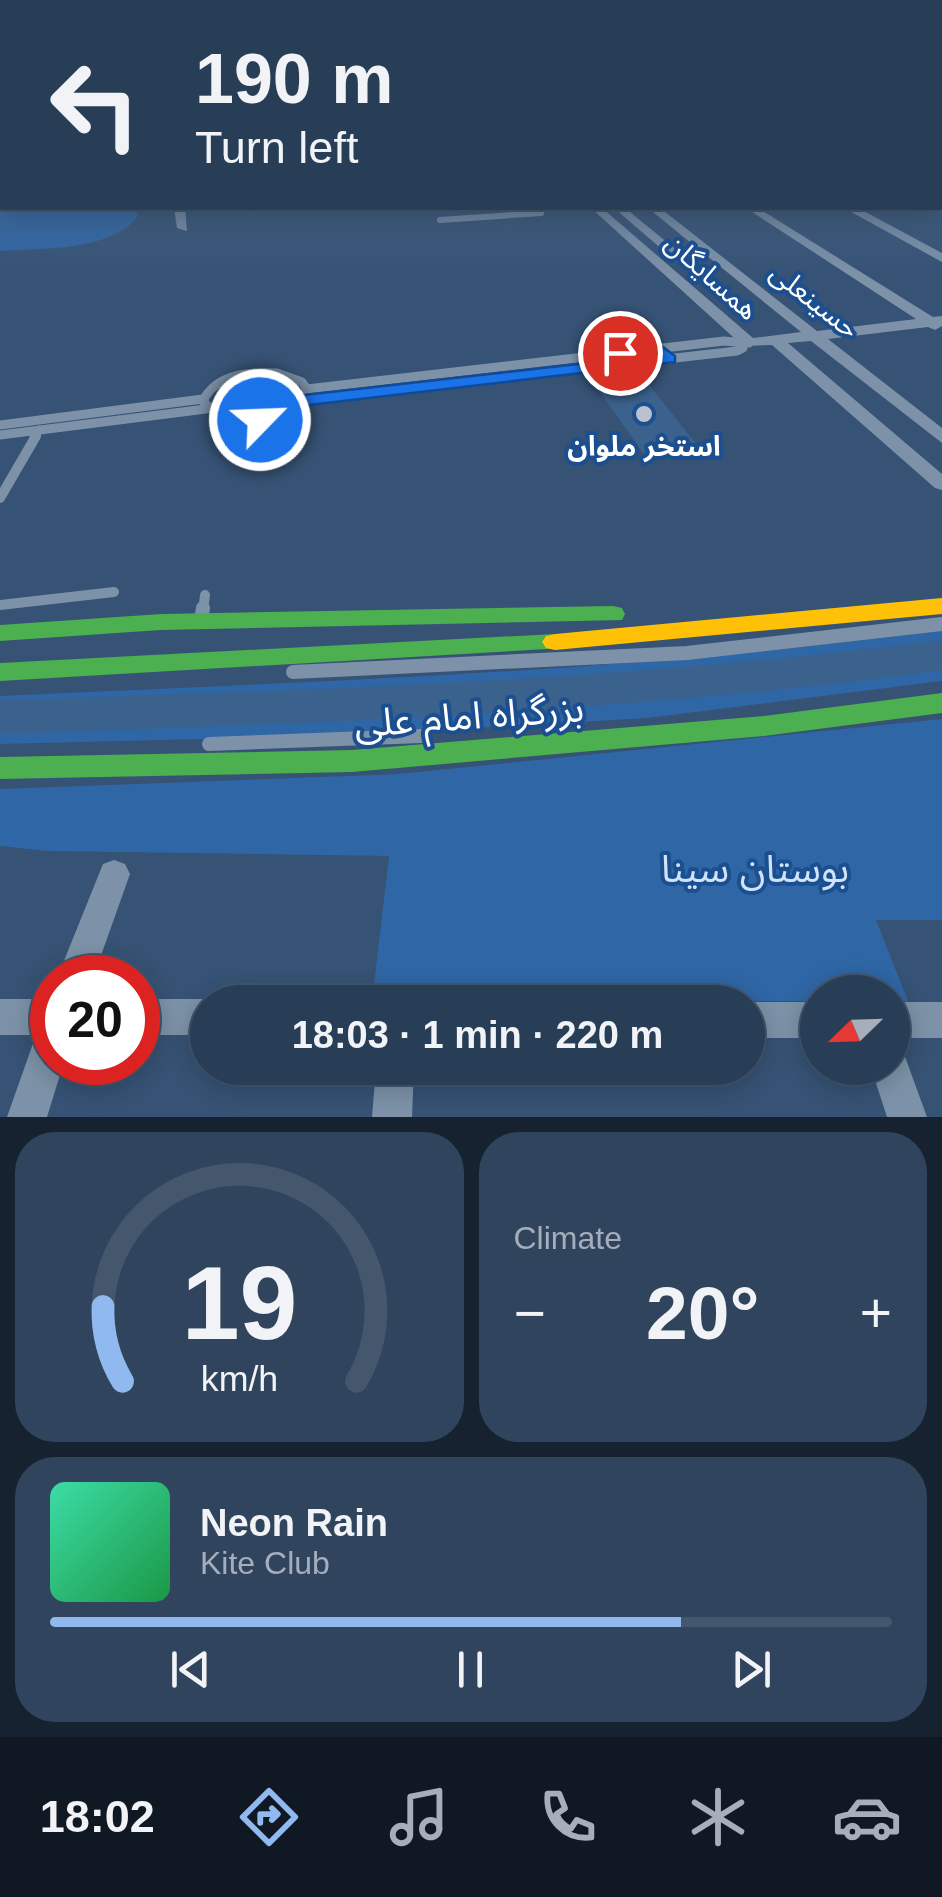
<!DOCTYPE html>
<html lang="en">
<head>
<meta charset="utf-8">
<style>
  :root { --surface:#283e57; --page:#30455d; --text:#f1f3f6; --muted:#a5aeba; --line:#44576d; --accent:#90b9f0 }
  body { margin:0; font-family:Helvetica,"Noto Sans Arabic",sans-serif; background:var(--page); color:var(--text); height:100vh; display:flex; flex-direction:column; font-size:38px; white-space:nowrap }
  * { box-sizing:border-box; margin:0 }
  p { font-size:32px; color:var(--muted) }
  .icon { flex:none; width:55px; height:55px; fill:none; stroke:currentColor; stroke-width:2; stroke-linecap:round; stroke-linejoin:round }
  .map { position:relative; height:1117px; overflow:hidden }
  .panel { display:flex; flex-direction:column; gap:15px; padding:15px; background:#162230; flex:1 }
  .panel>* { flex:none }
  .hud { position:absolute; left:0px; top:0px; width:942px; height:210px; box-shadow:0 5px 25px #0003,0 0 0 2px var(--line); background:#283e57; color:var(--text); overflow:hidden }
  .needle { width:65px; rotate:247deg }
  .fabs { position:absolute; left:800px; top:975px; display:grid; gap:20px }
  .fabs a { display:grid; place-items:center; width:110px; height:110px; border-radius:50%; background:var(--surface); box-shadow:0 5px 25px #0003,0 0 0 2px var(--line); font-size:50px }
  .speed { position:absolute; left:30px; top:955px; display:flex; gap:20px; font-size:50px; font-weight:700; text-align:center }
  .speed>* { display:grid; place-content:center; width:130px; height:130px; border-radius:50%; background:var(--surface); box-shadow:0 5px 25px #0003,0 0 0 2px var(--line); line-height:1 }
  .speed .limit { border:15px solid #d22; background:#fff; color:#111 }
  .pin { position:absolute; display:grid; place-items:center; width:85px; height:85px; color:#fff; margin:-42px; border:5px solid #fff; border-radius:50%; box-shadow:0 2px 10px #0007 }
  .me { position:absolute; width:110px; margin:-55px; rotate:66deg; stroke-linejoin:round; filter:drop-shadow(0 0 8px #0008) }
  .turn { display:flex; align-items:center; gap:35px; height:210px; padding:0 30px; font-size:45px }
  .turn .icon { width:130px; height:130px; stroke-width:2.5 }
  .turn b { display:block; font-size:70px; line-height:85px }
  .big { font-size:75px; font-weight:800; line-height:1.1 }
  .panel .card { flex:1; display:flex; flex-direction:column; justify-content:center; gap:15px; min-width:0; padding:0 35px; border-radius:40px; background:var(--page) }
  .panel .dial { align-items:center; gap:0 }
  .dial svg { height:260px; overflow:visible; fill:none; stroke:var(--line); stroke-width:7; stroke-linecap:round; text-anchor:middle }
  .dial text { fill:var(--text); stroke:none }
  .song { display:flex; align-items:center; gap:30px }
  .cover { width:120px; height:120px; border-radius:15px; background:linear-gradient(135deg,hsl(160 70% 55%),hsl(140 70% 35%)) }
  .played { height:10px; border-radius:5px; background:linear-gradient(90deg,var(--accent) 75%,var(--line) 75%) }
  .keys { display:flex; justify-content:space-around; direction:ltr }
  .heat { display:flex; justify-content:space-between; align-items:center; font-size:55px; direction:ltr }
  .panel .tiles { flex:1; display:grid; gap:15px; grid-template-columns:1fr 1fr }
  .card:last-child { grid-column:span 2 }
  .trip { position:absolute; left:190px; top:985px; width:575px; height:100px; border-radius:50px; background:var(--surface); box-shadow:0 5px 25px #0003,0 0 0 2px var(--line); font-weight:800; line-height:100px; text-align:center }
  .dock { display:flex; height:160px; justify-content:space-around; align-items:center; background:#101923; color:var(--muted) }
  .dock .icon { width:70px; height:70px }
  .dock .on { color:var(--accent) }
  .dock b { font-size:45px; color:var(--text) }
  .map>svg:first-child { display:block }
</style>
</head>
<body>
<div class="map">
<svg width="942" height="1117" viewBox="0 0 942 1117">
  <rect width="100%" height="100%" fill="#365274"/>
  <!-- green -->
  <path fill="#2f66a5" d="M0,201L2,208H135L138,216C111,252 41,248 0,251Z
    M942,629V681L648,718L333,736L0,744V696C314,681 630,673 942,629Z
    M942,719V920H876L908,1001H893L892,992H818L817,1001L372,1002L389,856L49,851L0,846V789L399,774Z"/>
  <!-- water -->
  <path fill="#3b618d" d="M641,375L698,446L643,453L592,381Z"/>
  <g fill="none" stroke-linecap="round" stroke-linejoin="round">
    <!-- river -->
    <path fill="#3b618d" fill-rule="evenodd" d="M942,640V670C629,713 315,723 0,734V700C315,690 629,681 942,640Z"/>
    <!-- lane-far3 -->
    <path stroke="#7d92a8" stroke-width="6" d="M440,220L541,213L537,208"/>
    <!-- lane-far2 -->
    <path stroke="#7d92a8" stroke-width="9" d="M277,373L302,382L307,389C291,428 229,432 203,401C217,373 249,372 277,373Z
      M307,389L724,341L749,343
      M304,400L737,351L743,348L742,344
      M0,425L203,399
      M0,435L206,409
      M34,438L39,430"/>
    <!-- lane-far1 -->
    <path stroke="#7d92a8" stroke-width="10" d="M0,498L36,436
      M0,605L114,592
      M203,611L205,595"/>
    <!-- lane -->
    <path stroke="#7d92a8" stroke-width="14" d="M201,622L203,608
      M293,672L687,653L942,624
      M209,744L421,736"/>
    <!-- street -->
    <path fill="#7d92a8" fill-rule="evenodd" d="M940,153L942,154V160L940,159Z
      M940,198H942V205H940Z
      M174,208H185L187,231L177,228Z
      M591,208H602L753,338L801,332L648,208H660L817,331L916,319L746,208H758L933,317L942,316V326L935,330L928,327L828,339L942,428V443L811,341L788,343L942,474V490L935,488L772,345L743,346Z
      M614,208H625L745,306V312H735Z
      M844,208H858L942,253V262Z
      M114,860L125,864L130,874L93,978H57L103,864Z
      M0,999H52V1062H64L47,1117H7L36,1035H0Z
      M138,999H208L217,1002H208V1035H138Z
      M746,1002H818V1038H748Z
      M892,1002H942V1038H892Z
      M892,1050L904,1054L927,1117H887L871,1068H892Z
      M376,1068H414L412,1117H372Z"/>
    <!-- fast -->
    <path fill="#4caf50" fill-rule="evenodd" d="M613,606L622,608L625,614L622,620L161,630L0,641V625L161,614Z
      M555,634L564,636L568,642L564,648L0,681V663Z
      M942,693V713L764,736L352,772L0,779V757L352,750L764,716Z"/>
    <!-- slow -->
    <path fill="#ffc107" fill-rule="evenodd" d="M942,598V614L555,650L546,648L542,642L546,636L555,634Z"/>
    <!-- jam -->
    <path fill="#c62828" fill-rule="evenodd" d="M940,118H942V123H940Z"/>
  </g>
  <!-- sky -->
  <linearGradient id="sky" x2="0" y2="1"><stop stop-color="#1e2d40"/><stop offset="0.43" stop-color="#4c6688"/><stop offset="1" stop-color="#4c6688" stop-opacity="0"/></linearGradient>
  <rect width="942" height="275" fill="url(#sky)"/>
  <!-- route -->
  <path fill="#1a73e8" stroke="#114b97" stroke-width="2.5" d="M659,344L675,356V362L309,405C294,417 278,420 260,425L251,420L304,395L657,355L620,358L611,353L620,348Z"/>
  <!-- markers -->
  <circle fill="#b9c2ce" stroke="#1b4f8f" stroke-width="4" cx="644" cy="414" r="10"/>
  <g text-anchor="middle" stroke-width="8" stroke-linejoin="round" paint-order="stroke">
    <!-- far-street labels -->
    <g font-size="28" fill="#fff" stroke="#1b4f8f">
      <text transform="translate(712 276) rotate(42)" y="10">همسایگان</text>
      <text transform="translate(815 300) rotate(38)" y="10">حسینعلی</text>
    </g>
    <!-- far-poi labels -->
    <g font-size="28" font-weight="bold" fill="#fff" stroke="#1b4f8f">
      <text x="644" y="456">استخر ملوان</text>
    </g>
    <!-- near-street labels -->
    <g font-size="38" fill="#fff" stroke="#1b4f8f">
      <text transform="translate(469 716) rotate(-4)" y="13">بزرگراه امام علی</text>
    </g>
    <!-- near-park labels -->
    <g font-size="38" fill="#cfe3fa" stroke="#1b4f8f">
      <text x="755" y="882">بوستان سینا</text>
    </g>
  </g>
</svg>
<div class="fabs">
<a><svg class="needle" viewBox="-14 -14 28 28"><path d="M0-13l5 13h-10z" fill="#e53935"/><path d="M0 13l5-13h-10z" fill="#a5aeba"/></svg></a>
</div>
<div class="speed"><div class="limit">20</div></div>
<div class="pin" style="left:620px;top:353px;background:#d93025"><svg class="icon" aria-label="arrive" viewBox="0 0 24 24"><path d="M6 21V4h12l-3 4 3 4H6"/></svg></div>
<svg class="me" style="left:260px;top:420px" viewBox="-20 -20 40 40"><circle r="17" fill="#1a73e8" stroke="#fff" stroke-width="3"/><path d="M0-11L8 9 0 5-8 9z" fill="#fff"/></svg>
<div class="trip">18:03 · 1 min · 220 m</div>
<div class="hud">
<div class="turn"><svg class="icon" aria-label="left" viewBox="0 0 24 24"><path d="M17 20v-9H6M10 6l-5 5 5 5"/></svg><div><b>190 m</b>Turn left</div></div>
</div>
</div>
<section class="panel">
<div class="tiles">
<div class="card dial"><svg viewBox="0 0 100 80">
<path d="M14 69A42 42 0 1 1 86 69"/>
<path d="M14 69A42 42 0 0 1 8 46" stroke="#90b9f0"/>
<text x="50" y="56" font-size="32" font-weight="700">19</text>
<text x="50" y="72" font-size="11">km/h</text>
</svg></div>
<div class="card"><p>Climate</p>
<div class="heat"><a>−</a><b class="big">20°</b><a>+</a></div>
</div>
<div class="card">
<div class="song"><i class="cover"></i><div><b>Neon Rain</b><p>Kite Club</p></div></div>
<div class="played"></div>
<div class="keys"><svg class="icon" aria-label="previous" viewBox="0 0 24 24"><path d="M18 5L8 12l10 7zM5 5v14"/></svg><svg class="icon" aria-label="pause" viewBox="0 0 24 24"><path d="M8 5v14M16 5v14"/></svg><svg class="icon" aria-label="next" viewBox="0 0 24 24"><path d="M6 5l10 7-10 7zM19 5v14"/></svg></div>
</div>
</div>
</section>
<nav class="dock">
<b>18:02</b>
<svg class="icon on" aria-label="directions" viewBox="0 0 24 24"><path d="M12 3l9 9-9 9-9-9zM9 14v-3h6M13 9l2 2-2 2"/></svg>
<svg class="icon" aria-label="music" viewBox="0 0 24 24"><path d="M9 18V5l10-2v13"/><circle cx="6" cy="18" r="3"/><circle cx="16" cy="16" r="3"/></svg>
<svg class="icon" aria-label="phone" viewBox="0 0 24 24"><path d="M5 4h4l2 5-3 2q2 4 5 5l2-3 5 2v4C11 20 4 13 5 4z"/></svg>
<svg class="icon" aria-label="climate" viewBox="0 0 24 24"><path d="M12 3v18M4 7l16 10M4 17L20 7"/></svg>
<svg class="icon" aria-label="car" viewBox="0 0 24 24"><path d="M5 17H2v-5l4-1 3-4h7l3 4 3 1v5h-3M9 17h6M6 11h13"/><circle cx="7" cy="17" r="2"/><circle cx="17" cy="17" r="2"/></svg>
</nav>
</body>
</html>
